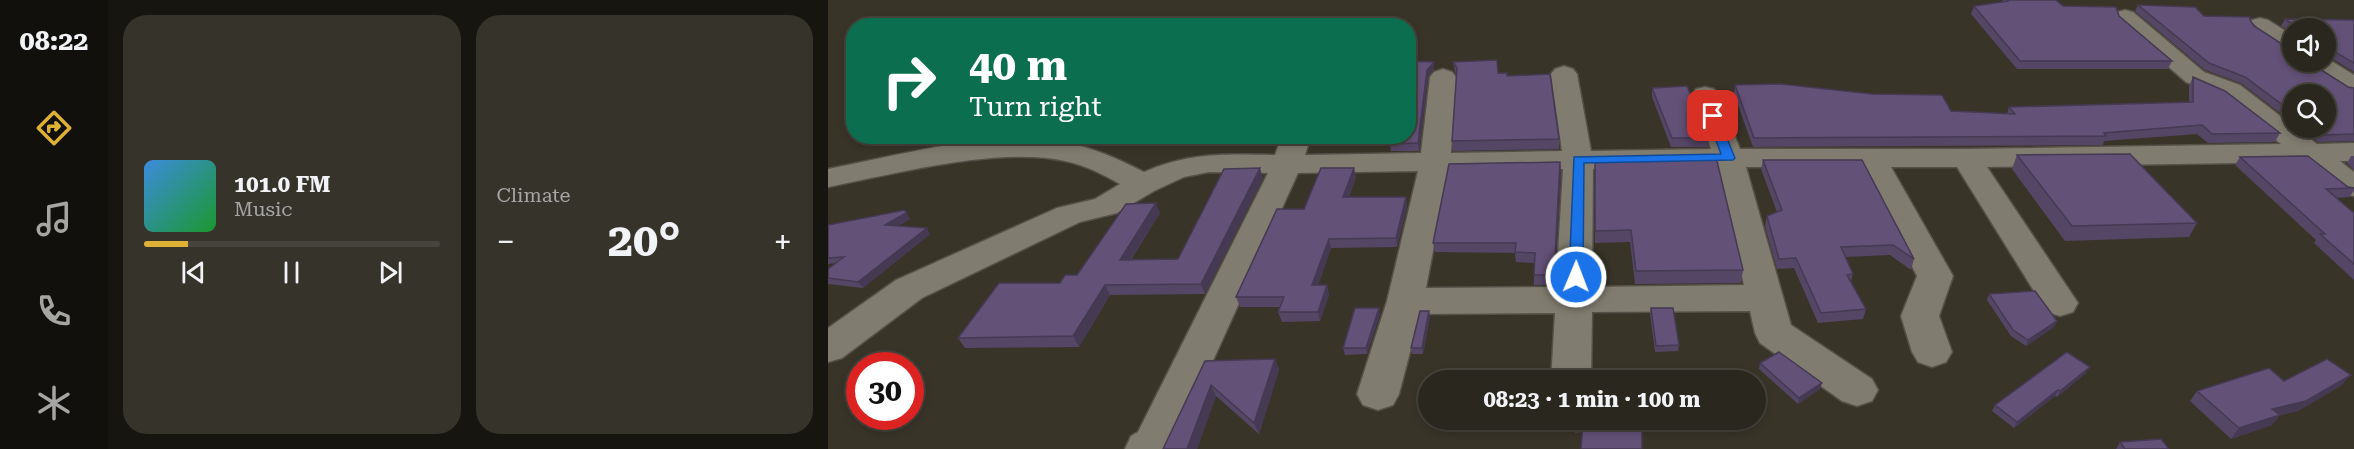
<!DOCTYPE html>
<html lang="en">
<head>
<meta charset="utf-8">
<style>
  :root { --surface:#2a271e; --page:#36332b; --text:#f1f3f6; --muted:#a5a5a4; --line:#46443c; --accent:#ddb133 }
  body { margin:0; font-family:"Roboto Serif",serif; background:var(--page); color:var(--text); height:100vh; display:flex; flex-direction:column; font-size:22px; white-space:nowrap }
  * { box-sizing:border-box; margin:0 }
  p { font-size:20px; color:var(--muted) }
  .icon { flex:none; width:33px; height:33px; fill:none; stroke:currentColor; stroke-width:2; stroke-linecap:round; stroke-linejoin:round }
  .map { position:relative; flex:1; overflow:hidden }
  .details { display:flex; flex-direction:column; gap:15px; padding:15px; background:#171510; width:720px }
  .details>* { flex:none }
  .hud { position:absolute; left:18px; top:18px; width:570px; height:126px; border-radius:24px; box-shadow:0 3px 9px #0003,0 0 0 2px var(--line); background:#0b6e4f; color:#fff; overflow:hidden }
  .tools { position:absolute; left:1454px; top:18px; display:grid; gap:12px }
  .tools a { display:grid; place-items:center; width:54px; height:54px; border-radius:50%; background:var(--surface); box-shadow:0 3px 9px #0003,0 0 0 2px var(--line); font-size:30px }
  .speed { position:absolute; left:18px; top:352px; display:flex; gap:12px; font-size:30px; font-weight:700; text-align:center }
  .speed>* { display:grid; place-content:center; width:78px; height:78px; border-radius:50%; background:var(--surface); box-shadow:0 3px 9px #0003,0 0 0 2px var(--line); line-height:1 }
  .speed .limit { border:9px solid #d22; background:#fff; color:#111 }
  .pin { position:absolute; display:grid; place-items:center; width:51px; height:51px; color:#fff; margin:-26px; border-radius:12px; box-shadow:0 3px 9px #0006 }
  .me { position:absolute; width:66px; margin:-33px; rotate:1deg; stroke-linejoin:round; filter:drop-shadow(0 0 4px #0008) }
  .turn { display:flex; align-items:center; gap:21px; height:126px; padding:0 24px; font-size:27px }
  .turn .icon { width:78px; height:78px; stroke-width:2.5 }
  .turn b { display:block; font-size:42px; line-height:51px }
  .big { font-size:45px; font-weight:700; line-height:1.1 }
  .details .widget { flex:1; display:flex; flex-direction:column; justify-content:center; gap:9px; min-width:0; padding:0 21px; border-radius:24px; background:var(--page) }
  .song { display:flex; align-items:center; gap:18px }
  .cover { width:72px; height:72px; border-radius:9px; background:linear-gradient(135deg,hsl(210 70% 55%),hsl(130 70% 35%)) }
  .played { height:6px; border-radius:3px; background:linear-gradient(90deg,var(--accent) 15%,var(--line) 15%) }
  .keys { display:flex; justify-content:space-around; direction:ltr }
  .heat { display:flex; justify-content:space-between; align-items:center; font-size:33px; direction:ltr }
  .details .tiles { flex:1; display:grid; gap:15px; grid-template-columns:repeat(2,1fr) }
  .trip { position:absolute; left:590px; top:370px; width:348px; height:60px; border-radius:30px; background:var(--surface); box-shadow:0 3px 9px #0003,0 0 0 2px var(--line); font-weight:700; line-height:60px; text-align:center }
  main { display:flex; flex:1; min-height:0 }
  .dock { display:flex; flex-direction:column; width:108px; justify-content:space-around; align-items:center; background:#11100c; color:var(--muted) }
  .dock .icon { width:42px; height:42px }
  .dock .on { color:var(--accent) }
  .dock b { font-size:27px; color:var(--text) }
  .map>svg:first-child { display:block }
</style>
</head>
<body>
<main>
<nav class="dock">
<b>08:22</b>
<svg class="icon on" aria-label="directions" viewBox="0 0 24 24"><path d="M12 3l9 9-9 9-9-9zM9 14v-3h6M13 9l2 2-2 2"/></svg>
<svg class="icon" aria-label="music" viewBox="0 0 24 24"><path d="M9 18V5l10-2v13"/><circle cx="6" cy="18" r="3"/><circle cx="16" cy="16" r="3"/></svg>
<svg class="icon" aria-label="phone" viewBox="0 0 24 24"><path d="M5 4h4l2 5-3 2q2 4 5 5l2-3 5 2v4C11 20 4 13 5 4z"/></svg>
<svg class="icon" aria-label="climate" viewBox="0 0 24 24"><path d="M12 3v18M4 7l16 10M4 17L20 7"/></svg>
</nav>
<section class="details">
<div class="tiles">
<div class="widget">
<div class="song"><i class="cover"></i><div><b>101.0 FM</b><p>Music</p></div></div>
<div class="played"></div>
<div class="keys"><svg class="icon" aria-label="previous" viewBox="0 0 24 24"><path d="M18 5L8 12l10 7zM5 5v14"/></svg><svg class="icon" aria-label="pause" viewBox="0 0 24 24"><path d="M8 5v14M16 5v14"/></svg><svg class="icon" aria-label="next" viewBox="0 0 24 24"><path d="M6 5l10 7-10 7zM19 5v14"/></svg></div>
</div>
<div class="widget"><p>Climate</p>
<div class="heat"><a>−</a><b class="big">20°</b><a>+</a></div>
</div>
</div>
</section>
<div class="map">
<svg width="1526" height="449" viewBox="0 0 1526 449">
  <rect width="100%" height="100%" fill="#383428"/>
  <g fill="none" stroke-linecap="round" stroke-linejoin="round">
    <defs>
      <path id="minor" d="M1297,10L1305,12L1376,72L1412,85L1464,125V128H1468L1489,144L1526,143V161H1512L1526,172V196L1515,194L1475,162L1159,167L1250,303L1245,312L1232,316L1219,312L1129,167H1063L1125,276L1111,316L1124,352L1118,362L1104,367L1090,362L1084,352L1073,316L1089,276L1033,167H918L963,325L1044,379L1050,390L1044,401L1029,406L1014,401L932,343L927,333L922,311L764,312L763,381H723L727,313L592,314L571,394L565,405L550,410L535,405L529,394L559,301L590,171L470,173L345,449H297L303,436L310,432L440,173L381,172L356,177L326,191L289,213L252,222L94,298L14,358L0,362V328L68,280L229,208L267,199L292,184C274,174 257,165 237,161C172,146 66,174 0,187V169C73,155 161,130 235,142C264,147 290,159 316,172C361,152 399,154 447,155L454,136H483L477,155L593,153L602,77L606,72L615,69L624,72L628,77L623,153L734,151L723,74L727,69L736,66L745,69L749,74L763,151L883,149L864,95L868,89L877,87L886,89L890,95L912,149H1138L1453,144L1394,97L1358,82L1289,22L1286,17L1289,12ZM888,167L916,285L764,287L765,169ZM735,169L728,287L598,288L620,171Z
        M1432,18L1440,20L1464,35V53L1455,51L1424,30L1420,25L1424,20Z
        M1497,57L1526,75V94L1517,92L1479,67L1475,62H1497Z"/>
    </defs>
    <!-- minor casing -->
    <use href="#minor" stroke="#555148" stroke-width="3"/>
    <!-- minor -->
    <use href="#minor" fill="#807c6f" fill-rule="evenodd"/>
  </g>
  <!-- wall -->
  <path fill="#554666" d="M1175,0H1228L1235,6L1291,16L1344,61L1340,69H1189L1143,14L1146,6L1174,2Z
    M1310,5L1376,16L1422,20L1464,62L1520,87L1526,88V141L1490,142L1471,128H1497L1464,94V122L1413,83L1377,70L1307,11Z
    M1457,19L1526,20V72L1498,55L1497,56V28H1464V33L1453,26Z
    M580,61L606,69L600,77L591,151H563L562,144L580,136Z
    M625,62L679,76L731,139V149L625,151L624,141L629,75L627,72Z
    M1365,77L1452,133L1447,142L1380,143L1369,134L1276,141L1275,145L925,147L906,94L907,85L1123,111L1179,114L1181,107L1361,102V86Z
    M824,88L881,138L880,147H843L824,97Z
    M328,136H379L377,140L329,138Z
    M1189,155L1369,223L1361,237L1237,241L1184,169Z
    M1523,156H1526V170L1519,163Z
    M1412,157L1526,188V191L1521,197L1508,198L1526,213V280L1486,243L1488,240L1407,165Z
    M767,160L915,270L913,283L807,284L802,242L767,243Z
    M935,160L1086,259L1083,270L1062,255L1017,257L1025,274L1023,281L1038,309L1035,319L990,323L966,268L949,269L937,226L939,216L949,212L933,169Z
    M733,171L726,285H706V263L688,262L687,253L607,252L605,243Z
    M528,177L521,197H578L579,207L569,247L503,248L490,285H499L501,295L492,321L454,322L450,312L452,307H412L408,297L476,209Z
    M435,178L377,294L282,295L251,347L137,348L130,338L232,283L249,275L332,213L303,260L350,259Z
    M77,210L82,219L70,226L102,234L35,288L0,284V269L7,263L0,264V225Z
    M1161,294L1229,321L1226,327L1198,346L1183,336L1159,300Z
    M823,308L851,345L850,351L827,352L822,314Z
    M552,314L539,354L517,355L515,348Z
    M602,317L595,354H584L583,348Z
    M447,359L451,370L431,434L388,396L369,449H335L377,361Z
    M932,363L992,389L970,404L931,369Z
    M1258,373L1229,397L1227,396L1186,428L1164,411L1167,405Z
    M1456,381L1514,385L1470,411L1452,415L1444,425L1403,439L1362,401L1369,391Z
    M744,420H814L747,433Z
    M1292,442L1341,449H1288Z"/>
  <!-- shaded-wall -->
  <path fill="#453953" d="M606,62V69L600,77L591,151L590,143L599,70Z
    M732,162L733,171L726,285V275Z
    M432,168L435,178L377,294L373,284Z
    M526,168L528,177L517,207L515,197Z
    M578,197L579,207L569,247L568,238Z
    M328,203L332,213L296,270L292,260Z
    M77,210L82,219L61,231L57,225Z
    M99,228L102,234L35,288L30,282Z
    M501,239L503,248L487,295L484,285Z
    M277,285L282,295L251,347L245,336Z
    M499,285L501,295L492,321L490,312Z
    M551,308L552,314L539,354L538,348Z
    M601,311L602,317L595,354L594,348Z
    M1229,321L1226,327L1198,346L1200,340Z
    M447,359L451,370L431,434L426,423Z
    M1262,367L1258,373L1229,397L1232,391Z
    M1523,375L1514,385L1470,411L1452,415L1444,425L1403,439L1411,428L1444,409Z
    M994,383L992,389L970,404L971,398Z
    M383,385L388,396L369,449H359Z
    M1230,390L1227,396L1186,428L1189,422Z"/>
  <!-- building -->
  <path fill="#635177" stroke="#453953" stroke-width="1.5" d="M1180,0H1228L1235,6L1288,7L1291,16L1344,61H1192L1146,6L1180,1Z
    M1310,5L1367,7L1376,16L1422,17V20L1426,26L1457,46L1464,48V62H1481L1520,87L1526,88V134L1494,135L1485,128H1497V94H1464V112L1417,77L1381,63Z
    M1457,19L1526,20V63L1502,49H1499V53H1497V28H1470Z
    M669,60L670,73H679V76L722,74L731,139L624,141L629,68L625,62Z
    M580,61L606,62L599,70L590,143L562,144L564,136H580Z
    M1365,77L1397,91L1452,133L1384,134L1374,125L1276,133L1278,136L926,138L907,85L953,84L1044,94L1114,95L1123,111L1187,114L1181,107L1365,102Z
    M859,86L881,138H844L824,88Z
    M1302,154L1369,223L1244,226L1189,155Z
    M1480,156L1520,187L1526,188L1498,189L1526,213V264L1492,234H1497L1412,157Z
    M888,157L915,270L808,271L803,230L767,231V160Z
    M935,160H1034L1086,259L1065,245L1013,247L1025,274L1019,275L1038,309L993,313L968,258L951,259L939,216L954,210Z
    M732,162L726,275H706L707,253L687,252L688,243H605L621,164Z
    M432,168L373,284L277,285L245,336L130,338L171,283H232L237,275H249L298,204L328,203L292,260L350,259L396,169Z
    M493,168H526L515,197H578L568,238L501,239L484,285H499L490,312H450L456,297H408L449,209H476Z
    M77,210L78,213L57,225L99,228L30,282L0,278V269L16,257L0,258V225Z
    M1207,291L1229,321L1200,340L1185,330L1161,294Z
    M527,308H551L538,348H515Z
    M823,308H845L851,345L828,346Z
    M592,311H601L594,348H583Z
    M951,352L994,383L971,398L932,363Z
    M1239,352L1262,367L1232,391L1230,390L1189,422L1167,405Z
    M447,359L426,423L383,385L359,449H335L377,361Z
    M1499,359L1523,375L1478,401L1444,409L1452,415L1411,428L1369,391L1441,368L1456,381Z
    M746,420H814V449H753L755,424L746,425Z
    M1333,439L1341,449H1297L1292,442Z"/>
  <!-- route -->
  <path fill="#1a73e8" stroke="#114b97" stroke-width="1.5" d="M885,112L890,116L907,158L905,160L756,163L755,277L753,280H743L741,277L746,157L893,154L879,116Z"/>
</svg>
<div class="tools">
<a><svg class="icon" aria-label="sound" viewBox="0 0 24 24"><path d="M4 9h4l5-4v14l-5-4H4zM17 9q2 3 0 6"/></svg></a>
<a><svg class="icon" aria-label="search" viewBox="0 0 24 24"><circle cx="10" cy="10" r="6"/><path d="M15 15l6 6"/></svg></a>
</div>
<div class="speed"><div class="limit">30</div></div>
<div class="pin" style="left:885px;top:116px;background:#d93025"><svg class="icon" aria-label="arrive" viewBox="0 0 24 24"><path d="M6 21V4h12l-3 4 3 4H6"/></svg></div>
<svg class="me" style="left:748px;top:277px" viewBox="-20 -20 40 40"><circle r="17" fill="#1a73e8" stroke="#fff" stroke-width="3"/><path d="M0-11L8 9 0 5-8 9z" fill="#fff"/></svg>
<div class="trip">08:23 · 1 min · 100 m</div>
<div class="hud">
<div class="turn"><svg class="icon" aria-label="right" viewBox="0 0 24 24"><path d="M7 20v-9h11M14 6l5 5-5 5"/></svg><div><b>40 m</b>Turn right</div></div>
</div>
</div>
</main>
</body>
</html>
